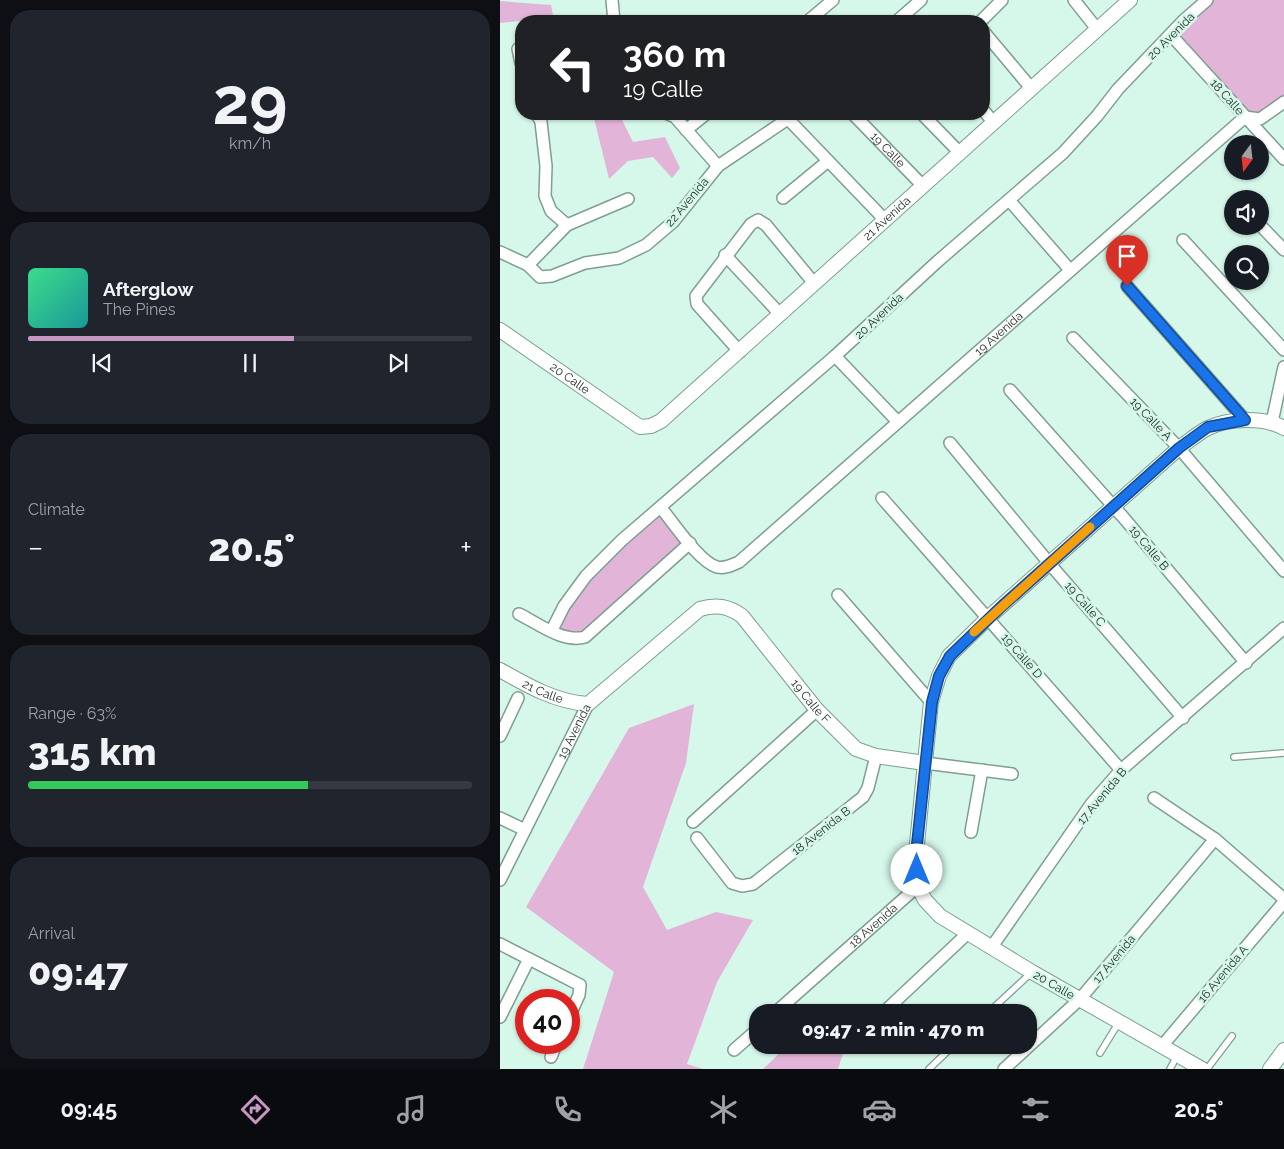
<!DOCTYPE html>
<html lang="en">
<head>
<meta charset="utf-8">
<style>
  :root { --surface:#171b24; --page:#20242c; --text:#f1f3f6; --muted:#9ea1a6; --line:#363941; --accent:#c797c4 }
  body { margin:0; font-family:Raleway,sans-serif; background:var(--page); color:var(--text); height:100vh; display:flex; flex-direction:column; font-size:19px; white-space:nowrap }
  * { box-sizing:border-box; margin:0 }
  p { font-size:16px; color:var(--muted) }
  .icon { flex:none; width:28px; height:28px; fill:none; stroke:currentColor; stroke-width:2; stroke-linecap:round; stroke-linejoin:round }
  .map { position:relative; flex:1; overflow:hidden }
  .drawer { display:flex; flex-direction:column; gap:10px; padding:10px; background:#0d0f14; width:500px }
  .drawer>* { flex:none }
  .guide { position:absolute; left:15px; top:15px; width:475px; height:105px; border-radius:20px; box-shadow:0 1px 4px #0004; background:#202124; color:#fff; overflow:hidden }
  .needle { width:32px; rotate:195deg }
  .tools { position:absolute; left:724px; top:135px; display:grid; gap:10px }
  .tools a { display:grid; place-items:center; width:45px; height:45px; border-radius:50%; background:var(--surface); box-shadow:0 1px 4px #0004; font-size:25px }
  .speed { position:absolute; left:15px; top:989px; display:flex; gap:10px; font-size:25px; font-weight:700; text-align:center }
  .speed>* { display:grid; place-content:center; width:65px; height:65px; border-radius:50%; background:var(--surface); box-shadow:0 1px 4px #0004; line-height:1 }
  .speed .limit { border:8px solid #d22; background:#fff; color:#111 }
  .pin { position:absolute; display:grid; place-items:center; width:42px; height:42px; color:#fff; margin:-51px -21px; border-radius:50% 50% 50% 0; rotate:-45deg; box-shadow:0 0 5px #0007 }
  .pin .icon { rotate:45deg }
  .me { position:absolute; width:55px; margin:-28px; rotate:0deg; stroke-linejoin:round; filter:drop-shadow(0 0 4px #0008) }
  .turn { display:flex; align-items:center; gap:18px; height:105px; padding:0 25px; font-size:22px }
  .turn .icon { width:65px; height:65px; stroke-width:2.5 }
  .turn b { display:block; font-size:35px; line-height:42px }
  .big { font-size:38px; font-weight:800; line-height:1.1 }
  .drawer .tile { flex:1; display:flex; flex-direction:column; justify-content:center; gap:8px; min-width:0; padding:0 18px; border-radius:20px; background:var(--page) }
  .drawer .dial { align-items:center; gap:0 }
  .dial b { font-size:65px; line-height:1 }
  .song { display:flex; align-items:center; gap:15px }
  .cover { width:60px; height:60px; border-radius:8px; background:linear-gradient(135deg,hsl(150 70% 55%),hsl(180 70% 35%)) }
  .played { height:5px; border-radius:2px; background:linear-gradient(90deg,var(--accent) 60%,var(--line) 60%) }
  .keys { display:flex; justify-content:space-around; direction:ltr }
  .heat { display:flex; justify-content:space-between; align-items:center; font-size:28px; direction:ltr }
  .charge { height:8px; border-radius:4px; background:linear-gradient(90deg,#34c759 63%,var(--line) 0) }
  .trip { position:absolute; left:249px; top:1004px; width:288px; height:50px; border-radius:20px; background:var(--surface); box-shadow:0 1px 4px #0004; font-weight:800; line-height:50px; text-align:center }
  .dock { display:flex; height:80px; justify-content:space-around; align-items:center; background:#090b0e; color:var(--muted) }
  .dock .icon { width:35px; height:35px }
  .dock .selected { color:var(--accent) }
  .dock b { font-size:22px; color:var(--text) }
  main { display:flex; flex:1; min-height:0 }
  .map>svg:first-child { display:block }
</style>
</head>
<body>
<main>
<section class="drawer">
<div class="tile dial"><b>29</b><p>km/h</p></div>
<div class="tile">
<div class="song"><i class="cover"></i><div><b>Afterglow</b><p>The Pines</p></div></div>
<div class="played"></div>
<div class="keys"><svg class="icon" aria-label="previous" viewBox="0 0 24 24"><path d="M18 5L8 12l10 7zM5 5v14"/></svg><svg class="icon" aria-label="pause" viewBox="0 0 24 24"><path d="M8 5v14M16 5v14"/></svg><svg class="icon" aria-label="next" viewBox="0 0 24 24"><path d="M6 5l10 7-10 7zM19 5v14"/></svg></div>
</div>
<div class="tile"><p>Climate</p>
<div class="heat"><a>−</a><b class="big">20.5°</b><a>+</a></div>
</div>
<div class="tile"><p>Range · 63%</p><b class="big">315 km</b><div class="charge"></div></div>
<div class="tile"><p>Arrival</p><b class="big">09:47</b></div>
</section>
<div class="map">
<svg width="784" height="1069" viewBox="0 0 784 1069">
  <rect width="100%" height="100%" fill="#d6f8ea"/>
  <!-- green -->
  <path fill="#e2b5d8" d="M707,0H784V102L775,110L745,117L671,35Z
    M0,1L51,5L54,21H37V19L0,23Z
    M93,114H119L133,142L165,137L180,168L172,178L153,157L128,161L109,179Z
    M161,508L190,543L85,637L52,630L64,606Z
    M194,704L186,763L143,887L167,930L216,912L253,920L217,982L187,1064L203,1069H83L114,972L26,907L129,728Z
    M288,1045H317L343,1053L338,1069H263Z"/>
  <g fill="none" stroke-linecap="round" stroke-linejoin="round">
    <defs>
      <path id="service" d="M734,757L784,753
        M489,1012L532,972
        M600,1053L619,1022
        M429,1069L454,1045
        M670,1069L677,1056
        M707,1069L732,1036"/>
      <g id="minor">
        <path d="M112,0L114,21"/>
        <path d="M574,0L597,29"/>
        <path d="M308,21L333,0"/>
        <path d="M397,21L421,0"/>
        <path d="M481,21L502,0"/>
        <path d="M484,32L531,88"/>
        <path d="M671,35L784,159"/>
        <path d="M18,49L21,63"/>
        <path d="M484,111L494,123"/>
        <path d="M37,114L41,122L46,166L45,196L51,211L67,225"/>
        <path d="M168,114L175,117L218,166"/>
        <path id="s1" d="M353,114L423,186"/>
        <path d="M422,114L460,153"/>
        <path d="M289,120L385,220"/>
        <path d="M186,130L206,114"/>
        <path d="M283,198L328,161"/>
        <path d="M509,200L570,270"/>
        <path d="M760,225L784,250"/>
        <path d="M683,240L784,350"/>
        <path d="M0,252L28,265L40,277L52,276L85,263L119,258L146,245L173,222L218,166L295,114"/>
        <path d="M225,255L280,314"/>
        <path d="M28,265L67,225L128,199"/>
        <path d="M627,286L745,420"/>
        <path d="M573,338L679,448L784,571"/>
        <path d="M240,352L197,304L196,296L251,224L258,220L266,225L313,282"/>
        <path d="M335,356L398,422"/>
        <path d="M510,390L623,517L746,663"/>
        <path d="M772,422L784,367"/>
        <path d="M450,443L549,563L683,718"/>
        <path d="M382,498L621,770"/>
        <path id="s2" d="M161,508C173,522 199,562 217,567C225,569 232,565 239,562L745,117L760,119L784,102"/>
        <path d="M338,595L431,702"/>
        <path d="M19,614C39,624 63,643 85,637L190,543"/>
        <path d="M52,630L64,606L86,576L122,540L335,356L438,261L563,153L597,116L618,89L683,21L707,0"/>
        <path d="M0,736L18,698"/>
        <path d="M425,763L512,774"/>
        <path d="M654,798L715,839L784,899"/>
        <path d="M0,818L25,830"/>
        <path d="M193,822L317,710"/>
        <path d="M471,832L482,770"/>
        <path d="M197,838L232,883L242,886L253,884L363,797L368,788L376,756"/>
        <path id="s3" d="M0,880L88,704"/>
        <path d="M0,944L80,985L79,995L69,1017"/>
        <path d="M491,948L592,803L621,770L784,628"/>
        <path id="s4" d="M276,1012L418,886"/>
        <path d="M384,1012L468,933"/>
        <path d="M0,1017L29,959"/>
        <path d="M662,1046L784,902"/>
        <path d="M234,1050L258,1029"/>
        <path d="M51,1057L57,1042"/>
        <path d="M504,1069L580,999L715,839"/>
      </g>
      <g id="tertiary">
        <path id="s5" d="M0,330L140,427L151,426L161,421L630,0"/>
        <path id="s6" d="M0,670C28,686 56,702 88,704L200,609C216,604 228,606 242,616L317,710L356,749L376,756L425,763"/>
        <path d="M702,1069L532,972L440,916L425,900L418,886L416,854L431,702L439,676L449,656L489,617L679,448C688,442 698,433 708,428C729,418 764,417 784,428"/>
        <path d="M770,1069L784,1050"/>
      </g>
    </defs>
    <!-- service casing -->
    <use href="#service" stroke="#7f9e91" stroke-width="8"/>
    <!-- minor casing -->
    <use href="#minor" stroke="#7f9e91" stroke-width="14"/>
    <!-- tertiary casing -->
    <use href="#tertiary" stroke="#7f9e91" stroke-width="16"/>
    <!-- service -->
    <use href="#service" stroke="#fff" stroke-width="5.5"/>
    <!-- minor -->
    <use href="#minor" stroke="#fff" stroke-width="11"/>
    <!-- tertiary -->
    <use href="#tertiary" stroke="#fff" stroke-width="14"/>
  </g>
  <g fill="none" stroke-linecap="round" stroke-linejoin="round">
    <defs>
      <path id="route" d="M417,870L416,854L432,702L439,676L450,656L501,607L679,448L708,427L745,420L627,286"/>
    </defs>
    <!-- route casing -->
    <use href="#route" stroke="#114b97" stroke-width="12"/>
    <!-- route -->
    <use href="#route" stroke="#1a73e8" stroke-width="9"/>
    <!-- slow -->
    <path stroke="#f59e0b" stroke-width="9" d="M474,632L590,527"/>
  </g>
  <g text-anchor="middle" stroke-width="5" stroke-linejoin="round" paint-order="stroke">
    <!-- street labels -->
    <g font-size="12" fill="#212e29" stroke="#d6f8ea">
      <text transform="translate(671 36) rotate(-45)" y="4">20 Avenida</text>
      <text transform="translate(727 97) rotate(48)" y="4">18 Calle</text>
      <text dy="4" stroke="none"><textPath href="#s1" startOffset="50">19 Calle</textPath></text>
      <text transform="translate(187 202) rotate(-50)" y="4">22 Avenida</text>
      <text dy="4" stroke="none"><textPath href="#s5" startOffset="496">21 Avenida</textPath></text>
      <text transform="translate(379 316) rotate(-43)" y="4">20 Avenida</text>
      <text dy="4" stroke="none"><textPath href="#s2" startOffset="451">19 Avenida</textPath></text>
      <text dy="4" stroke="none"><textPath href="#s5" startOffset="85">20 Calle</textPath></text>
      <text transform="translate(651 419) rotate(46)" y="4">19 Calle A</text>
      <text transform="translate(649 548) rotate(50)" y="4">19 Calle B</text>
      <text transform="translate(585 604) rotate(49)" y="4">19 Calle C</text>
      <text transform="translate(522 656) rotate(49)" y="4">19 Calle D</text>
      <text dy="4" stroke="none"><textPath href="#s6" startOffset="48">21 Calle</textPath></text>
      <text dy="4" stroke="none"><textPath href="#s6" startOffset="396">19 Calle F</textPath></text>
      <text dy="4" stroke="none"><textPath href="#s3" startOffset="166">19 Avenida</textPath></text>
      <text transform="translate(602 796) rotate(-50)" y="4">17 Avenida B</text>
      <text transform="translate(321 831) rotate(-38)" y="4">18 Avenida B</text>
      <text dy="4" stroke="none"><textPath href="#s4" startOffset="130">18 Avenida</textPath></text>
      <text transform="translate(614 959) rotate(-50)" y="4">17 Avenida</text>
      <text transform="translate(723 974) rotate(-50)" y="4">16 Avenida A</text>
      <text transform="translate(554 985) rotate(30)" y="4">20 Calle</text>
    </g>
  </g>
</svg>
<div class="tools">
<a><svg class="needle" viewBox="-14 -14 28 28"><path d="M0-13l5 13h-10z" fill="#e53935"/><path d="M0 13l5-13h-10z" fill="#9ea1a6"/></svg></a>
<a><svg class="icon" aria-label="sound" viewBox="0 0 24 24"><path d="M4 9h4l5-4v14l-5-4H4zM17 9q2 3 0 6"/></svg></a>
<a><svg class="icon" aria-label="search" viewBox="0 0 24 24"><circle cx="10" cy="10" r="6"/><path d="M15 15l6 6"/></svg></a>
</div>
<div class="speed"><div class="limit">40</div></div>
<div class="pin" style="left:627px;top:286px;background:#d93025"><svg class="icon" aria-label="arrive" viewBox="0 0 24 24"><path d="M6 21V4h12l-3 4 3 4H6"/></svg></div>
<svg class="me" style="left:417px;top:870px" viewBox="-20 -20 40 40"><circle r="19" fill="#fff"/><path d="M0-13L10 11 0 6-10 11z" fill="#1a73e8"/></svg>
<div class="trip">09:47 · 2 min · 470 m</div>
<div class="guide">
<div class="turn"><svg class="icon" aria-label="left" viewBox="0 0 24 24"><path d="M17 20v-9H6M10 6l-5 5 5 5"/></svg><div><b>360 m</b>19 Calle</div></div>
</div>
</div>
</main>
<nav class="dock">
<b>09:45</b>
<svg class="icon selected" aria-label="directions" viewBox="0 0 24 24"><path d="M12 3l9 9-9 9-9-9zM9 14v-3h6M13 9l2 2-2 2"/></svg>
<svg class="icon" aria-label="music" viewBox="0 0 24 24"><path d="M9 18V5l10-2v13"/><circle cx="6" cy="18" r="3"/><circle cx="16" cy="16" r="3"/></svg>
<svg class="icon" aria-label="phone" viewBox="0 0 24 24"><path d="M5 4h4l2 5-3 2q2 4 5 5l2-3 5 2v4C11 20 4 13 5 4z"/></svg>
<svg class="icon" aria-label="climate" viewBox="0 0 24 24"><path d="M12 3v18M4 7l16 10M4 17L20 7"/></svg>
<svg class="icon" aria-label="car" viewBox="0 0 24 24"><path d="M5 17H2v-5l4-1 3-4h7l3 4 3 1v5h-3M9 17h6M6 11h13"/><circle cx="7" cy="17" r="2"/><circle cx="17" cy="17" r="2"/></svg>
<svg class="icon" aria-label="filters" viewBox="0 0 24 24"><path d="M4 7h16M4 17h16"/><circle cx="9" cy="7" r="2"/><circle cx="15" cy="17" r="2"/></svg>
<b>20.5°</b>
</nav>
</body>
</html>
